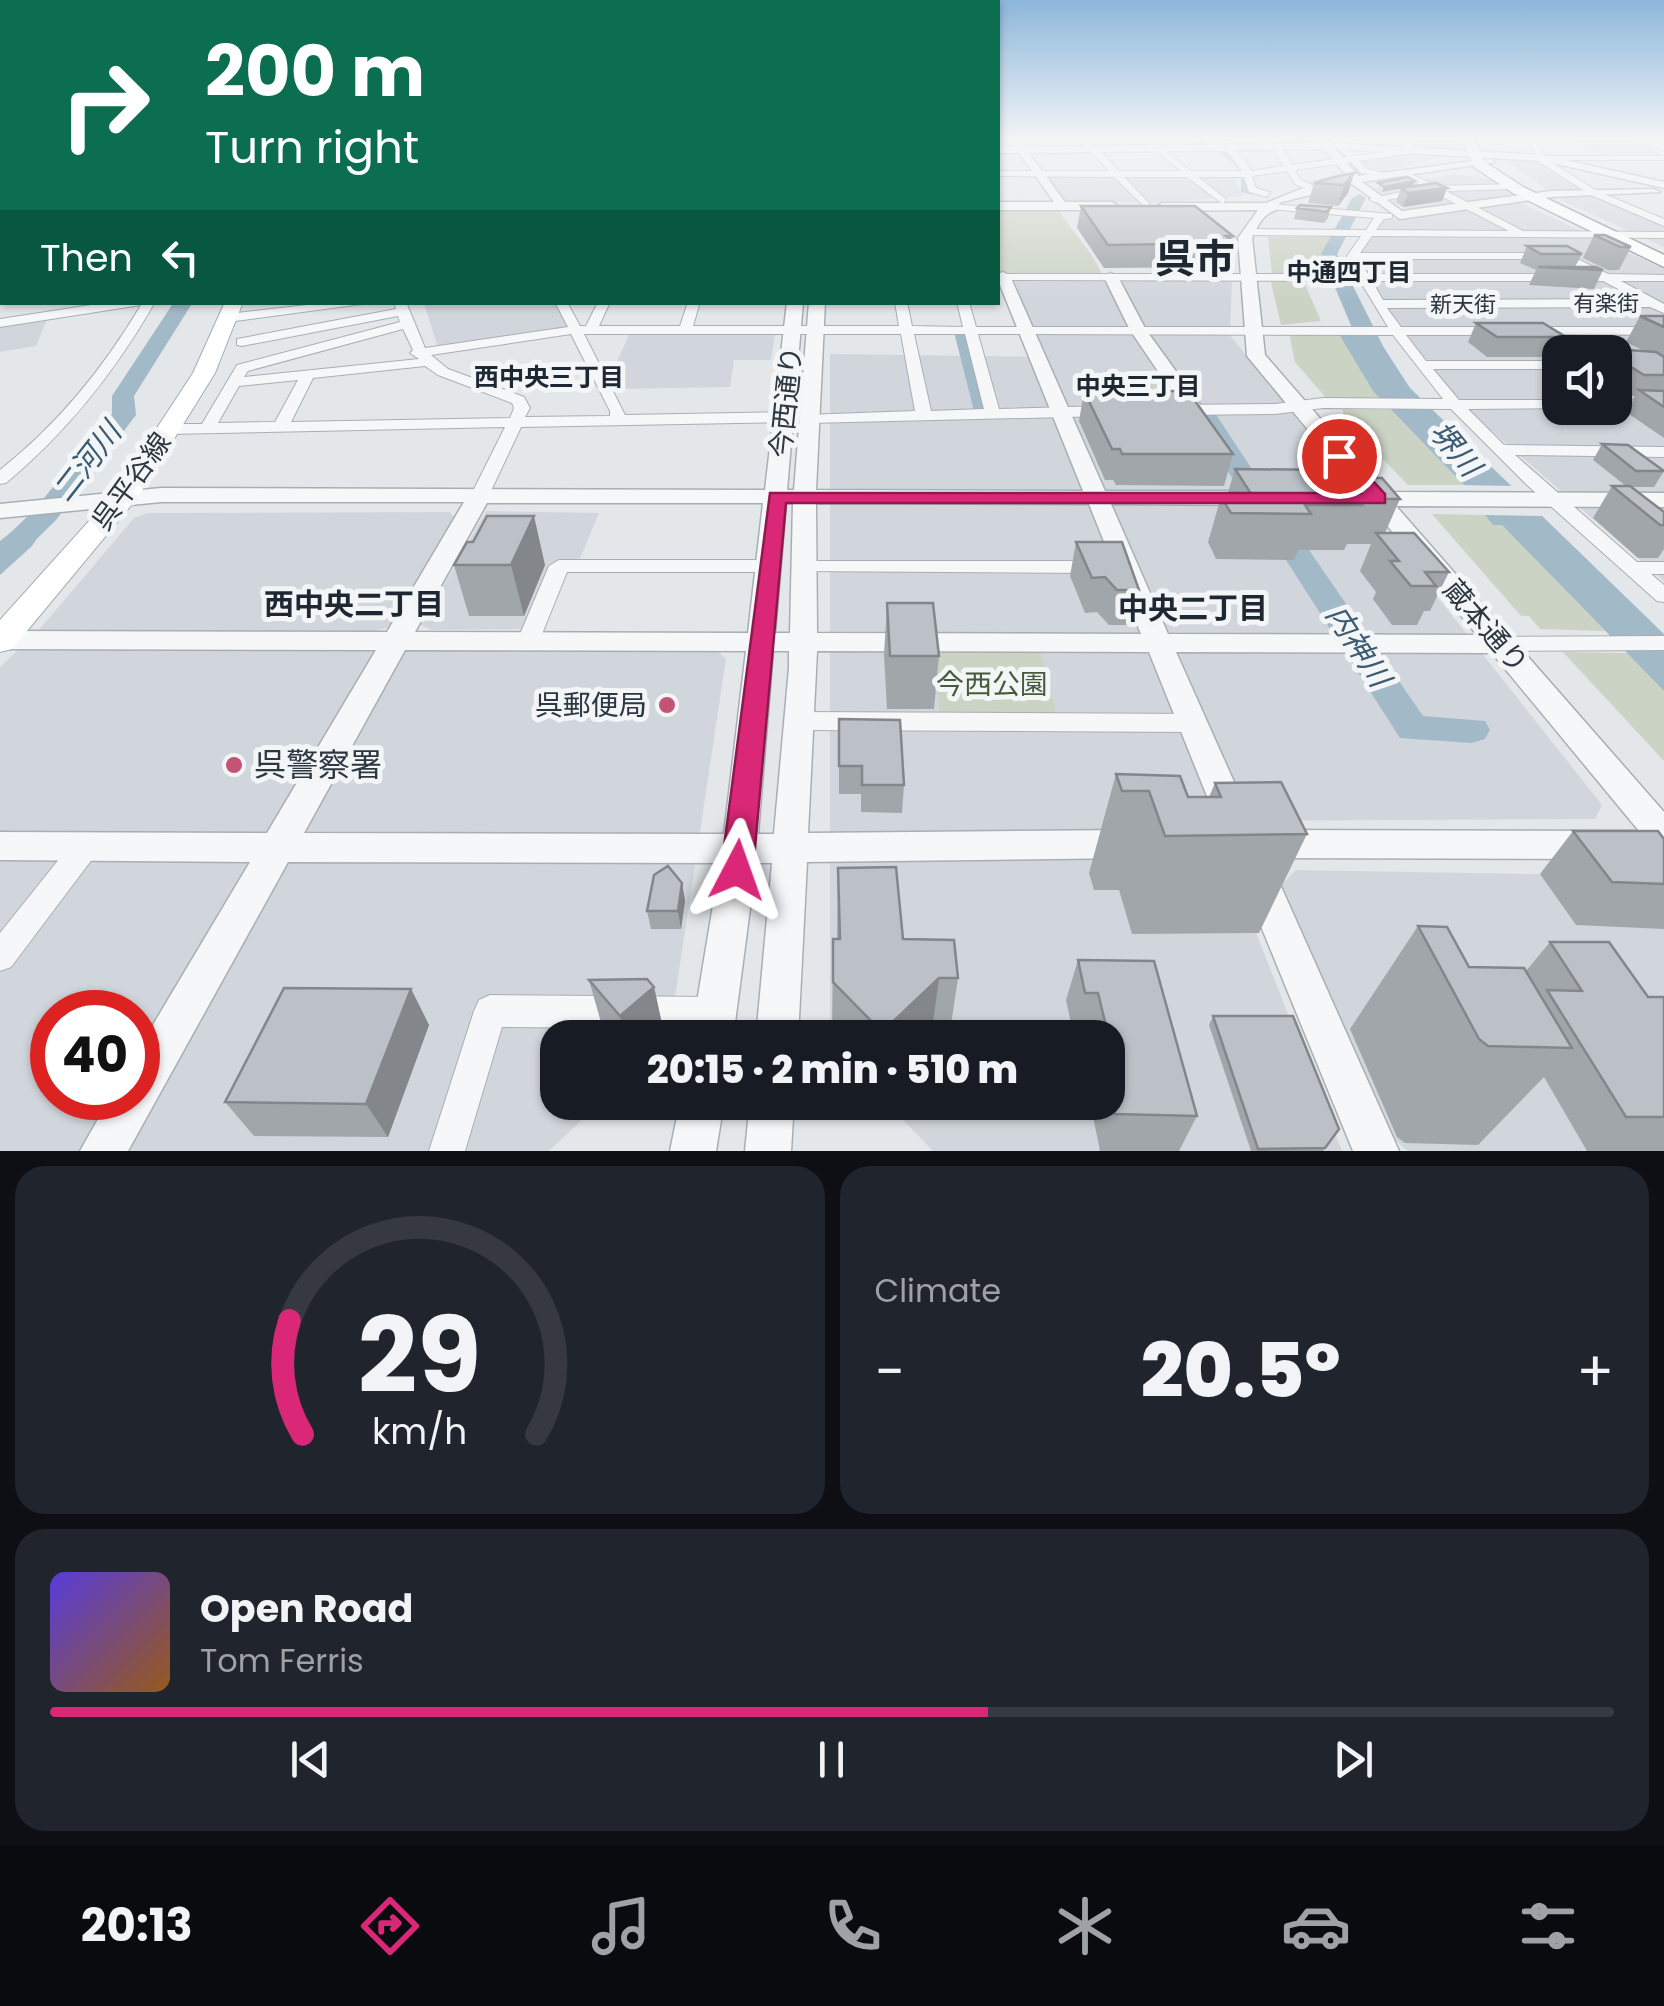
<!DOCTYPE html>
<html lang="en">
<head>
<meta charset="utf-8">
<style>
  :root { --surface:#171b24; --page:#20242c; --text:#f1f3f6; --muted:#9ea1a6; --line:#363941; --accent:#db2777 }
  body { margin:0; font-family:Poppins,"Noto Sans JP",sans-serif; background:var(--page); color:var(--text); height:100vh; display:flex; flex-direction:column; font-size:38px; white-space:nowrap }
  * { box-sizing:border-box; margin:0 }
  p { font-size:32px; color:var(--muted) }
  .icon { flex:none; width:55px; height:55px; fill:none; stroke:currentColor; stroke-width:2; stroke-linecap:round; stroke-linejoin:round }
  .map { position:relative; height:1151px; overflow:hidden }
  .details { display:flex; flex-direction:column; gap:15px; padding:15px; background:#0d0f14; flex:1 }
  .details>* { flex:none }
  .hud { position:absolute; left:0px; top:0px; width:1000px; height:305px; box-shadow:0 2px 8px #0004; background:#0b6e4f; color:#fff; overflow:hidden }
  .buttons { position:absolute; left:1542px; top:335px; display:grid; gap:20px }
  .buttons a { display:grid; place-items:center; width:90px; height:90px; border-radius:20px; background:var(--surface); box-shadow:0 2px 8px #0004; font-size:50px }
  .speed { position:absolute; left:30px; top:990px; display:flex; gap:20px; font-size:50px; font-weight:700; text-align:center }
  .speed>* { display:grid; place-content:center; width:130px; height:130px; border-radius:50%; background:var(--surface); box-shadow:0 2px 8px #0004; line-height:1 }
  .speed .limit { border:15px solid #d22; background:#fff; color:#111 }
  .pin { position:absolute; display:grid; place-items:center; width:85px; height:85px; color:#fff; margin:-42px; border:5px solid #fff; border-radius:50%; box-shadow:0 2px 10px #0007 }
  .me { position:absolute; width:110px; margin:-55px; rotate:4deg; stroke-linejoin:round; filter:drop-shadow(0 0 8px #0008) }
  .turn { display:flex; align-items:center; gap:35px; height:210px; padding:0 40px; font-size:45px }
  .turn .icon { width:130px; height:130px; stroke-width:2.5 }
  .turn b { display:block; font-size:70px; line-height:85px }
  .then { display:flex; align-items:center; height:95px; padding:0 40px; background:#0003; gap:20px; font-size:38px }
  .big { font-size:75px; font-weight:800; line-height:1.1 }
  .details .tile { flex:1; display:flex; flex-direction:column; justify-content:center; gap:15px; min-width:0; padding:0 35px; border-radius:30px; background:var(--page) }
  .details .dial { align-items:center; gap:0 }
  .dial svg { height:260px; overflow:visible; fill:none; stroke:var(--line); stroke-width:7; stroke-linecap:round; text-anchor:middle }
  .dial text { fill:var(--text); stroke:none }
  .song { display:flex; align-items:center; gap:30px }
  .cover { width:120px; height:120px; border-radius:15px; background:linear-gradient(135deg,hsl(250 70% 55%),hsl(30 70% 35%)) }
  .played { height:10px; border-radius:5px; background:linear-gradient(90deg,var(--accent) 60%,var(--line) 60%) }
  .keys { display:flex; justify-content:space-around; direction:ltr }
  .heat { display:flex; justify-content:space-between; align-items:center; font-size:55px; direction:ltr }
  .details .tiles { flex:1; display:grid; gap:15px; grid-template-columns:1fr 1fr }
  .tile:last-child { grid-column:span 2 }
  .trip { position:absolute; left:540px; top:1020px; width:585px; height:100px; border-radius:30px; background:var(--surface); box-shadow:0 2px 8px #0004; font-weight:800; line-height:100px; text-align:center }
  .tab-bar { display:flex; height:160px; justify-content:space-around; align-items:center; background:#090b0e; color:var(--muted) }
  .tab-bar .icon { width:70px; height:70px }
  .tab-bar .current { color:var(--accent) }
  .tab-bar b { font-size:45px; color:var(--text) }
  .map>svg:first-child { display:block }
</style>
</head>
<body>
<div class="map">
<svg width="1664" height="1151" viewBox="0 0 1664 1151">
  <rect width="100%" height="100%" fill="#e3e7ea"/>
  <!-- built -->
  <path fill="#d1d6dc" fill-rule="evenodd" d="M1412,139H1457L1462,153L1378,172L1368,171L1354,159L1414,151Z
    M1499,156L1537,158L1591,193L1664,224V247L1565,202Z
    M1454,174L1490,179L1515,197L1408,209L1378,195L1377,187Z
    M1232,175L1243,196L1151,203L1064,202L1045,176Z
    M1520,203L1664,269V581L1454,398L1379,297L1357,258L1379,221ZM1560,352H1615V408H1560Z
    M1013,278H1232L1230,335L1602,805L1595,819L1212,821L1342,1151H933L887,1103L1108,1102V1038L830,1037V354L1047,357Z
    M424,303H556L569,329L438,348Z
    M48,317L36,346L0,352V325Z
    M630,333H775L771,360H734L730,387L614,389L604,370H613Z
    M486,511L599,513L578,563H553L527,629L431,630L421,625Z
    M450,512L454,517L391,627L370,632L39,630L134,518L147,513Z
    M18,650H716L726,659L669,1037L558,1038V1102L600,1103L549,1151H0V667ZM52,1012H138V1098H52Z
    M1296,870L1648,876L1664,884V1151H1408L1395,1140L1280,886Z"/>
  <!-- green -->
  <path fill="#cbd3c5" d="M1599,139L1640,142L1664,156C1632,156 1599,157 1571,141Z
    M998,210L1059,211C1072,232 1092,250 1102,275H998Z
    M1268,237H1330L1323,254L1330,275L1272,274Z
    M1270,278L1303,280L1321,321L1281,325Z
    M1289,333L1339,334L1381,400L1327,399L1295,362Z
    M1164,373L1187,406L1101,397L1091,378Z
    M1342,409L1391,410L1464,485H1408L1347,422Z
    M1432,514L1485,515L1493,524H1502L1605,631L1540,629L1529,616H1521Z
    M931,650L1040,651L1057,716H940Z
    M1563,652L1627,653L1664,691V761Z"/>
  <!-- water -->
  <path fill="#a2b9c7" d="M1339,334H1375L1410,388L1664,634V691L1502,525H1493L1485,515L1491,513L1373,391Z
    M50,518L32,546L0,575V541L28,519Z"/>
  <!-- pier -->
  <path fill="#e3e7ea" d="M1457,485L1515,486L1546,516L1485,515Z"/>
  <g fill="none" stroke-linecap="round" stroke-linejoin="round">
    <!-- river -->
    <path fill="#a2b9c7" fill-rule="evenodd" d="M1192,139C1217,139 1237,152 1253,170V195L1241,192V171L1229,159Z
      M1321,139H1334L1364,176H1354Z
      M1359,194L1366,198L1337,254L1390,360L1380,366L1373,364L1355,335L1321,254L1352,198Z
      M174,302H193L134,396L136,415L56,520L10,565L0,568V543L36,508L112,414V396Z
      M964,326L974,332L995,407L992,412H976L973,407L954,332Z
      M1205,408L1213,410L1261,483L1257,489L1248,491L1239,489L1193,415Z
      M1275,513L1285,515L1423,716L1485,721L1490,730L1485,739L1472,743L1400,738L1261,521Z"/>
    <defs>
      <path id="minor" d="M1079,139H1088L1119,171H1181L1141,139H1150L1191,171H1242L1229,153L1200,139C1223,139 1241,151 1251,171L1284,166L1273,149L1249,139L1279,145L1292,165L1347,157L1331,139H1339L1355,156L1405,149L1407,139H1415L1412,153L1359,161L1367,169L1385,173V177L1361,173L1351,162L1295,170L1301,180L1315,186L1312,191L1295,184L1287,171L1252,176L1256,188L1270,192L1267,197L1249,192L1244,177H1198L1226,199L1223,204L1187,177H1124L1150,204L1147,209L1114,177L998,176V171H1109Z
        M1529,139H1537L1544,156H1664V160H1548L1597,191L1664,219V226L1591,195L1539,162Z
        M1637,139H1648L1664,146V151Z
        M1409,173L1436,186L1516,184L1513,189L1446,191L1523,231L1664,232V238L1372,236L1360,253H1550L1548,250L1553,247L1608,274L1664,275V281H1621L1664,304V313L1650,307L1387,308L1401,327H1498L1505,331L1498,335H1406L1426,361H1560V369H1433L1459,400H1560V408H1566L1468,409L1504,445L1664,447V457L1515,455L1637,562H1664V574H1651L1664,585V602L1657,601L1527,485L1451,409L1323,408L1275,414L1176,415L1168,410L1176,405L1275,404L1323,398L1443,399L1393,335L978,334L999,409L1107,406L1115,411L1107,416L809,423L804,421V415L915,411L901,334H584L625,415L785,412L793,417L785,422L521,427L489,495L480,500L471,495L505,427L169,434L161,429L169,424H202L237,365L400,322L398,316L242,346L237,345V339L396,309L394,302H406L425,348L568,327L555,302H567L580,326H586L598,302H610L599,326H680L688,302H700L693,326H899L895,302H907L912,326L963,327L957,302H969L976,327H1388L1360,281L998,280V274H1356L1347,256L1361,236L1248,235L1243,232L1248,229L1366,230L1374,218L1269,209L1272,204L1392,214V218L1384,219L1376,230L1509,231L1433,192L1374,202L1369,199L1424,187L1406,178ZM1555,255L1590,274H1368L1359,259H1550ZM1372,281H1603L1637,299L1383,300ZM403,329L413,350L410,353L419,359L244,377L248,371ZM571,334L610,411V416L525,417L530,408L524,397L448,369L431,355ZM914,334H965L984,409L931,411ZM425,366L438,375L512,403L514,408L510,418L291,422L313,378ZM298,380L275,422L218,423L239,386Z
        M111,302H155C115,372 68,431 6,483L0,484V470C58,424 103,369 141,305L0,327V319Z
        M333,302H377L228,322L222,318L228,314Z
        M1532,327H1664V335L1527,334V328Z
        M1615,400H1664V410L1610,408H1615Z
        M559,560H771L781,566L771,572H567L540,639L529,646L521,644L518,639L549,566Z
        M803,561H1096L1106,567L1096,573L796,571L793,567Z
        M1664,636V650L1503,651L1495,649L1492,644L1495,639L1503,637Z
        M798,712L1192,714L1201,717L1204,723L1201,729L1192,732L798,730L789,727L786,721L789,715Z
        M86,834L96,838L100,846L96,854L11,967L0,971V933L76,838Z
        M490,995L716,997L727,1002L732,1013L727,1024L716,1029L502,1027L465,1151H429L474,1011L479,1000Z"/>
      <path id="tertiary" d="M1012,139H1020L1025,147L1320,143L1317,139H1327L1330,143L1543,155L1664,182V188L1543,161L1335,149L1358,176L1490,159L1495,162L1362,182L1402,211L1551,191L1654,189L1660,192L1551,197L1400,219L1352,184L1279,203L1281,209C1265,211 1259,223 1252,238L1265,355L1384,492L1664,493V507L1396,506L1664,812V859L1269,858L1257,854L1252,844L1257,834L1269,830L1639,831L1492,653L1176,652L1247,811L1242,820L1230,824L1218,820L1213,811L1149,652L817,651L808,833L1129,830L1141,834L1146,844L1141,854L1129,858L807,862L798,1038H756L772,863H756L733,1038H691L720,863L288,862L128,1151H80L110,1098H138V1050L250,862L0,860V832L267,833L376,650L1,649L0,631L387,632L464,502H161L0,518V504L161,488L765,490L787,302H803L787,490H794L809,302H825L816,490L1083,491L998,280V274L1003,272L1010,276L1105,491H1254L1265,498L1254,505L1111,504L1168,634L1477,635L1371,506L1361,504L1358,499L1361,494L1247,356L1238,238L1258,210L1162,211L1156,207L1162,203H1266L1308,186L1348,178L1325,149L1029,153L1065,202H1112L1118,206L1112,210H998V202H1054L1019,153H998V147H1015ZM487,503H763L748,633L415,632ZM786,503H793L790,633H775ZM816,503L1089,504L1141,634L817,633ZM405,650L746,651L724,834L304,833ZM773,651H789V668L774,834H758Z
        M1111,273L1118,277L1146,330L1204,410L1201,414H1187L1130,330L1104,277Z
        M1258,860L1271,864L1399,1151H1353L1240,875L1245,864Z
        M680,1102H724L716,1151H670Z
        M750,1102H794L791,1151H745Z"/>
      <path id="primary" d="M225,302H243L215,373L138,497L12,649L0,652V620L115,492L193,373Z"/>
      <path id="trunk" d="M1462,139H1474L1485,162L1523,187L1664,255V267L1513,193L1474,167Z"/>
    </defs>
    <!-- minor casing -->
    <use href="#minor" stroke="#a8afb4" stroke-width="2"/>
    <!-- tertiary casing -->
    <use href="#tertiary" stroke="#a8afb4" stroke-width="3"/>
    <!-- primary casing -->
    <use href="#primary" stroke="#a3adb5" stroke-width="2"/>
    <!-- trunk casing -->
    <use href="#trunk" stroke="#8c979f" stroke-width="3"/>
    <!-- minor -->
    <use href="#minor" fill="#f6f7f9" fill-rule="evenodd"/>
    <!-- tertiary -->
    <use href="#tertiary" fill="#f6f7f9" fill-rule="evenodd"/>
    <!-- primary -->
    <use href="#primary" fill="#fff" fill-rule="evenodd"/>
    <!-- trunk -->
    <use href="#trunk" fill="#fff" fill-rule="evenodd"/>
  </g>
  <!-- wall -->
  <path fill="#a1a6aa" d="M1354,173L1348,193L1338,206L1308,203L1314,183Z
    M1401,188H1447L1442,201L1403,207L1396,202Z
    M1081,206L1233,236L1232,240L1235,243L1229,267L1104,268L1077,228Z
    M1331,207L1328,218L1324,223L1294,219L1297,208Z
    M1594,235L1631,247L1619,270H1608L1583,258Z
    M1527,246L1582,254L1575,267L1603,270L1594,289L1529,285L1536,270L1520,263Z
    M1640,316H1664V438L1626,412L1635,396H1632L1615,385V352H1597L1600,348L1644,351L1626,342Z
    M1476,323L1566,337L1556,357H1487L1468,342Z
    M1084,391L1233,454L1224,486L1116,485L1113,480H1105L1079,421Z
    M1602,444L1664,471L1654,487H1631L1664,512V549L1658,558H1638L1593,518L1612,486H1626L1593,460Z
    M1235,469L1340,478L1400,499L1385,533L1449,572L1430,611H1424L1417,625H1392L1373,599L1376,592L1360,571L1371,544H1347L1344,550H1298L1294,560L1216,559L1208,542L1221,497L1227,496Z
    M473,542L545,565L524,616H469L454,565Z
    M1076,542L1139,590L1130,625H1109L1097,612L1085,613L1070,576Z
    M887,603L939,656L934,709H887L884,655Z
    M839,719L904,785L902,813L861,812V794H839Z
    M1116,774L1188,797H1209L1215,783L1307,834L1259,933L1132,934L1119,890H1094L1089,873Z
    M1573,831L1664,839V929L1576,925L1540,874Z
    M838,868L903,939L958,978L949,1038H832L833,939H837Z
    M682,883L685,901L681,929H651L647,911Z
    M1418,926L1469,967L1526,971L1550,942L1648,997H1664V1151H1587L1544,1077L1478,1145L1405,1143L1397,1137L1350,1029Z
    M1078,960L1197,1116L1179,1151H1100L1090,1102H1108V1038H1086L1085,1032H1073L1066,1000Z
    M589,980L654,987L665,1038H608L604,1033Z
    M411,989L429,1025L388,1137L254,1136L225,1102Z
    M1213,1016L1339,1129L1323,1151H1251L1209,1025Z"/>
  <!-- shaded-wall -->
  <path fill="#83878b" d="M1354,173L1348,193L1338,206L1344,185Z
    M1415,181L1413,186L1382,192L1384,187Z
    M1447,188L1442,201L1403,207L1408,193Z
    M65,302H93L66,305Z
    M534,516L545,565L524,616L511,565Z
    M682,883L685,901L681,929L678,911Z
    M939,978L931,1038H882V1032Z
    M654,987L665,1038H625L620,1016Z
    M411,989L429,1025L388,1137L366,1104Z"/>
  <!-- building -->
  <path fill="#bbc1c6" stroke="#83878b" stroke-width="2.5" d="M1354,173L1344,185L1314,183L1334,177Z
    M1408,177L1415,181L1384,187L1378,183Z
    M1436,183L1447,188L1408,193L1401,188Z
    M1300,205L1331,207L1327,212L1297,208Z
    M1081,206H1195L1233,236H1226L1235,243L1108,245Z
    M1594,235H1605L1631,247H1620Z
    M1527,246H1567L1582,254H1541Z
    M1538,267H1596L1603,270Z
    M1640,316H1664V327Z
    M1476,323H1543L1566,337H1497Z
    M1600,348L1656,352L1664,357V375H1644L1615,357V352H1608Z
    M1639,390L1664,391V407Z
    M1084,391H1188L1233,454H1122L1120,449H1112Z
    M1602,444L1628,445L1664,471H1636Z
    M1235,469L1333,470L1340,478H1382L1400,499H1357L1362,505H1305L1311,514L1231,513L1221,497L1250,492Z
    M1612,486H1630L1664,512V525H1660Z
    M487,516H534L511,565H454L467,542H473Z
    M1376,533H1414L1449,572H1425L1436,586H1411L1390,561H1399Z
    M1076,542H1122L1139,590H1117L1105,577L1092,578Z
    M887,603H933L939,656H890Z
    M839,719L900,720L904,785H862V766H839Z
    M1116,774L1180,776L1188,797H1221L1215,783L1281,782L1307,834L1165,836L1149,791H1122Z
    M1573,831H1658L1664,839V884L1612,882Z
    M668,866L682,883L678,911H647L654,875Z
    M896,867L903,939L954,940L958,978H939L882,1032L833,982V939H840L838,868Z
    M1418,926L1447,927L1469,967L1524,968L1572,1048L1488,1046L1479,1039Z
    M1550,942H1609L1648,997H1664V1117H1626L1547,990L1582,991Z
    M1078,960L1154,961L1197,1116L1115,1114L1108,1081V1051H1112L1098,993H1085Z
    M647,979L654,987L620,1016L589,980Z
    M284,988L411,989L366,1104L225,1102Z
    M1213,1016H1293L1339,1129L1325,1148L1258,1149Z"/>
  <!-- sky -->
  <linearGradient id="sky" x2="0" y2="1"><stop stop-color="#8cb6db"/><stop offset="0.46" stop-color="#f2f4f6"/><stop offset="1" stop-color="#f2f4f6" stop-opacity="0"/></linearGradient>
  <rect width="1664" height="300" fill="url(#sky)"/>
  <!-- route -->
  <path fill="#db2777" stroke="#8e194d" stroke-width="2.5" d="M1333,452H1346L1385,494V503H786L753,870L748,879L737,883L726,879L721,870L770,493H1361L1333,461Z"/>
  <!-- markers -->
  <g fill="#c35476" stroke="#f3f5f7" stroke-width="4">
    <circle cx="667" cy="705" r="10"/>
    <circle cx="234" cy="765" r="10"/>
  </g>
  <g text-anchor="middle" stroke-width="10" stroke-linejoin="round" paint-order="stroke">
    <!-- far-street labels -->
    <g font-size="22" fill="#2c3741" stroke="#f3f5f7">
      <text x="1606" y="311">有楽街</text>
      <text x="1463" y="312">新天街</text>
    </g>
    <!-- far-neighbourhood labels -->
    <g font-size="25" font-weight="bold" fill="#1e2832" stroke="#f3f5f7">
      <text x="1349" y="281">中通四丁目</text>
      <text x="549" y="386">西中央三丁目</text>
      <text x="1138" y="395">中央三丁目</text>
    </g>
    <!-- street labels -->
    <g font-size="28" fill="#2c3741" stroke="#f3f5f7">
      <text transform="translate(786 402) rotate(-84)" y="10">今西通り</text>
      <text transform="translate(131 481) rotate(-54)" y="10">呉平谷線</text>
      <text transform="translate(1486 626) rotate(49)" y="10">蔵本通り</text>
    </g>
    <!-- park labels -->
    <g font-size="28" fill="#465b3b" stroke="#f3f5f7">
      <text x="992" y="694">今西公園</text>
    </g>
    <!-- poi labels -->
    <g font-size="28" fill="#2c3741" stroke="#f3f5f7" text-anchor="end">
      <text x="647" y="715">呉郵便局</text>
    </g>
    <!-- water labels -->
    <g font-size="30" font-style="italic" fill="#3a5b71" stroke="#f3f5f7">
      <text transform="translate(1455 449) rotate(50)" y="10">堺川</text>
      <text transform="translate(87 462) rotate(-52)" y="10">二河川</text>
      <text transform="translate(1358 646) rotate(57)" y="10">内神川</text>
    </g>
    <!-- neighbourhood labels -->
    <g font-size="30" font-weight="bold" fill="#1e2832" stroke="#f3f5f7">
      <text x="354" y="615">西中央二丁目</text>
      <text x="1193" y="619">中央二丁目</text>
    </g>
    <!-- near-poi labels -->
    <g font-size="32" fill="#2c3741" stroke="#f3f5f7" text-anchor="start">
      <text x="254" y="776">呉警察署</text>
    </g>
    <!-- far-town labels -->
    <g font-size="40" font-weight="bold" fill="#1e2832" stroke="#f3f5f7">
      <text x="1195" y="273">呉市</text>
    </g>
  </g>
</svg>
<div class="buttons">
<a><svg class="icon" aria-label="sound" viewBox="0 0 24 24"><path d="M4 9h4l5-4v14l-5-4H4zM17 9q2 3 0 6"/></svg></a>
</div>
<div class="speed"><div class="limit">40</div></div>
<div class="pin" style="left:1339px;top:456px;background:#d93025"><svg class="icon" aria-label="arrive" viewBox="0 0 24 24"><path d="M6 21V4h12l-3 4 3 4H6"/></svg></div>
<svg class="me" style="left:737px;top:870px" viewBox="-20 -20 40 40"><path d="M0-17L14 15 0 8-14 15z" fill="#db2777" stroke="#fff" stroke-width="4"/></svg>
<div class="trip">20:15 · 2 min · 510 m</div>
<div class="hud">
<div class="turn"><svg class="icon" aria-label="right" viewBox="0 0 24 24"><path d="M7 20v-9h11M14 6l5 5-5 5"/></svg><div><b>200 m</b>Turn right</div></div>
<div class="then">Then<svg class="icon" aria-label="left" viewBox="0 0 24 24"><path d="M17 20v-9H6M10 6l-5 5 5 5"/></svg></div>
</div>
</div>
<section class="details">
<div class="tiles">
<div class="tile dial"><svg viewBox="0 0 100 80">
<path d="M14 69A42 42 0 1 1 86 69"/>
<path d="M14 69A42 42 0 0 1 10 34" stroke="#db2777"/>
<text x="50" y="56" font-size="32" font-weight="700">29</text>
<text x="50" y="72" font-size="11">km/h</text>
</svg></div>
<div class="tile"><p>Climate</p>
<div class="heat"><a>−</a><b class="big">20.5°</b><a>+</a></div>
</div>
<div class="tile">
<div class="song"><i class="cover"></i><div><b>Open Road</b><p>Tom Ferris</p></div></div>
<div class="played"></div>
<div class="keys"><svg class="icon" aria-label="previous" viewBox="0 0 24 24"><path d="M18 5L8 12l10 7zM5 5v14"/></svg><svg class="icon" aria-label="pause" viewBox="0 0 24 24"><path d="M8 5v14M16 5v14"/></svg><svg class="icon" aria-label="next" viewBox="0 0 24 24"><path d="M6 5l10 7-10 7zM19 5v14"/></svg></div>
</div>
</div>
</section>
<nav class="tab-bar">
<b>20:13</b>
<svg class="icon current" aria-label="directions" viewBox="0 0 24 24"><path d="M12 3l9 9-9 9-9-9zM9 14v-3h6M13 9l2 2-2 2"/></svg>
<svg class="icon" aria-label="music" viewBox="0 0 24 24"><path d="M9 18V5l10-2v13"/><circle cx="6" cy="18" r="3"/><circle cx="16" cy="16" r="3"/></svg>
<svg class="icon" aria-label="phone" viewBox="0 0 24 24"><path d="M5 4h4l2 5-3 2q2 4 5 5l2-3 5 2v4C11 20 4 13 5 4z"/></svg>
<svg class="icon" aria-label="climate" viewBox="0 0 24 24"><path d="M12 3v18M4 7l16 10M4 17L20 7"/></svg>
<svg class="icon" aria-label="car" viewBox="0 0 24 24"><path d="M5 17H2v-5l4-1 3-4h7l3 4 3 1v5h-3M9 17h6M6 11h13"/><circle cx="7" cy="17" r="2"/><circle cx="17" cy="17" r="2"/></svg>
<svg class="icon" aria-label="filters" viewBox="0 0 24 24"><path d="M4 7h16M4 17h16"/><circle cx="9" cy="7" r="2"/><circle cx="15" cy="17" r="2"/></svg>
</nav>
</body>
</html>
